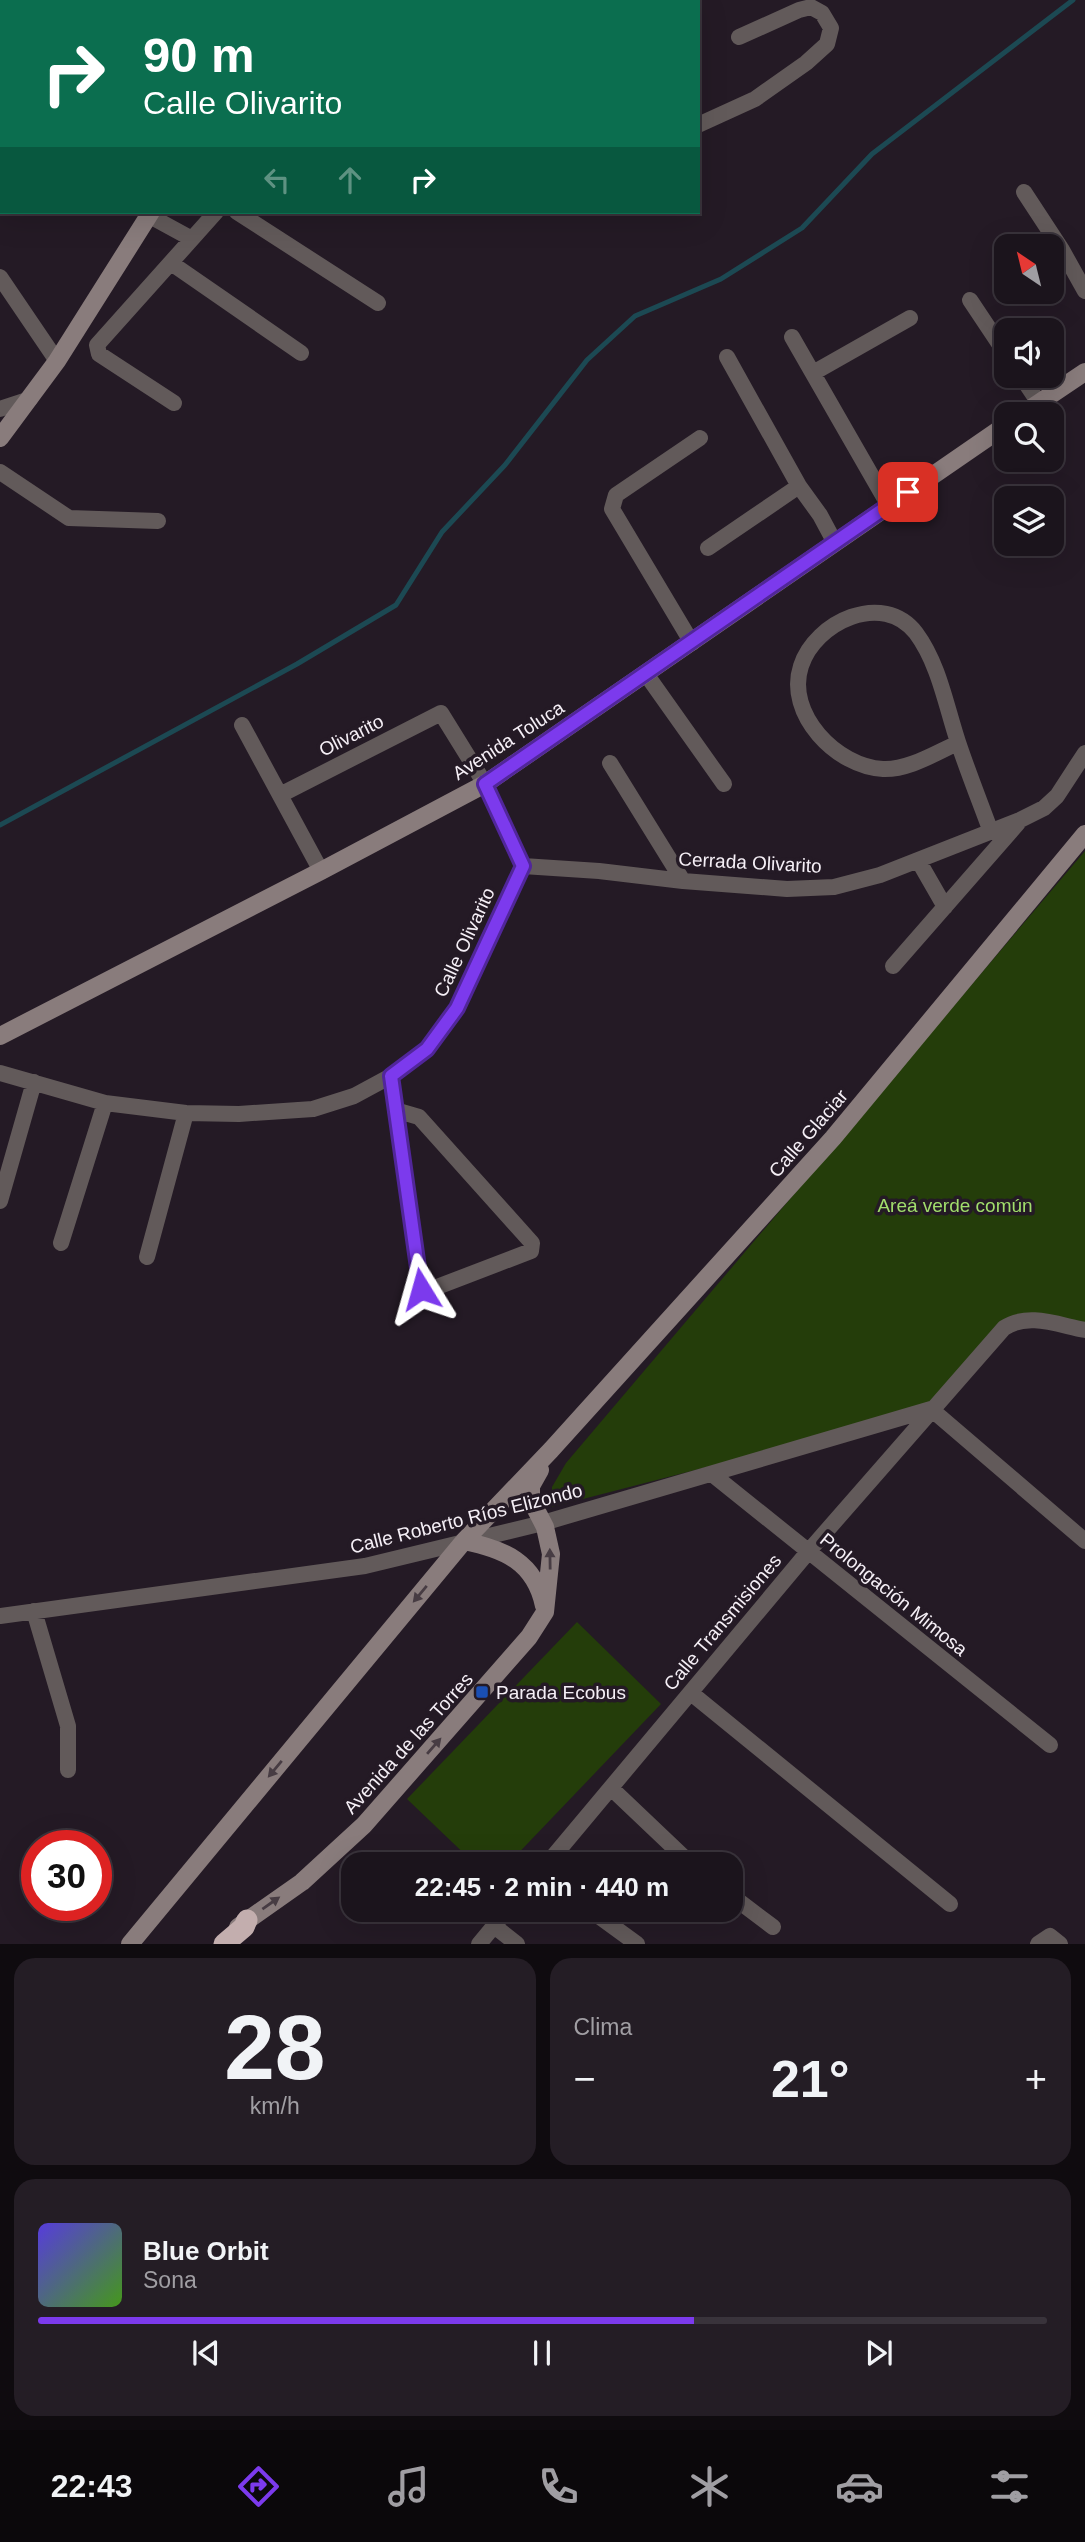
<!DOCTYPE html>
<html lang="es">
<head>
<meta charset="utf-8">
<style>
  :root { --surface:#1b141c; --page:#241d25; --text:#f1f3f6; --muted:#a09ea3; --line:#39333b; --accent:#7c3aed }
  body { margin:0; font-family:Arial,sans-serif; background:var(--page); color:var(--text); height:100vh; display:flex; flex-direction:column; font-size:26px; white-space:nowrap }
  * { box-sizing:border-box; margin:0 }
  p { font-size:23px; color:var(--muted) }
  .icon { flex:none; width:38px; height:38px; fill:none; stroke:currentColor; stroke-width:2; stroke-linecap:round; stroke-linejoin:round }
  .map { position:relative; height:1944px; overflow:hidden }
  .sheet { display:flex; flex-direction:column; gap:14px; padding:14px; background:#0f0b0f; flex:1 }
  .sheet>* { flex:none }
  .hud { position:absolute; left:0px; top:0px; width:700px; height:214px; box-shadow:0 7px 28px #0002,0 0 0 2px var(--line); background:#0b6e4f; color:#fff; overflow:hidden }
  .needle { width:46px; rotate:325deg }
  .fabs { position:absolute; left:994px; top:234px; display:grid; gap:14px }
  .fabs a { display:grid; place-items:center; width:70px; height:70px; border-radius:14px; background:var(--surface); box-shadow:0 7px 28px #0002,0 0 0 2px var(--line); font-size:35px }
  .speed { position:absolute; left:21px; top:1830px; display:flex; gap:14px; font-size:35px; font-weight:700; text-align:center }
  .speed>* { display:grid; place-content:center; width:91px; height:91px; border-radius:50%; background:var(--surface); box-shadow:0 7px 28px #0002,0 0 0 2px var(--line); line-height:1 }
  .speed .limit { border:10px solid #d22; background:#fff; color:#111 }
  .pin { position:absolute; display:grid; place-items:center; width:60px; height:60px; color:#fff; margin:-30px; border-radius:14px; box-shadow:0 4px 10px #0006 }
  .me { position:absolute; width:77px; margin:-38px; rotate:352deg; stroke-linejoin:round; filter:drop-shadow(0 0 5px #0008) }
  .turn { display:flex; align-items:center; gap:24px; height:147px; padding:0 28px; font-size:32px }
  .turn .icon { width:91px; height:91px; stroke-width:2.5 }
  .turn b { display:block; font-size:49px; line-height:60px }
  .lanes { display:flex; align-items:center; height:66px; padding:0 28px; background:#0003; justify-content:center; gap:35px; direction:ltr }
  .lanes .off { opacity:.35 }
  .big { font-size:52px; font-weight:600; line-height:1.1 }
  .sheet .widget { flex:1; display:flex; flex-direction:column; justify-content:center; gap:10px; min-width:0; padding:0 24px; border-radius:21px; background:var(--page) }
  .sheet .dial { align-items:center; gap:0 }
  .dial b { font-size:91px; line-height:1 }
  .song { display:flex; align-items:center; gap:21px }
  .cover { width:84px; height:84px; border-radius:10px; background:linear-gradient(135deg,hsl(250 70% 55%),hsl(100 70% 35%)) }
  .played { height:7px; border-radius:4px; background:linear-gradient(90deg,var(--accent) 65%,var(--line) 65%) }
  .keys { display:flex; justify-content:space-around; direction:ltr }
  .heat { display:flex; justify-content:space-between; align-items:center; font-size:38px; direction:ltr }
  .sheet .tiles { flex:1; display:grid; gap:14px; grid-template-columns:1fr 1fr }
  .widget:last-child { grid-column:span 2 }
  .trip { position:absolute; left:341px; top:1852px; width:402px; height:70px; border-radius:21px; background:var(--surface); box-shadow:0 7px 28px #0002,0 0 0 2px var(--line); font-weight:600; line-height:70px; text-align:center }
  .tabs { display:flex; height:112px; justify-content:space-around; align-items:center; background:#0b080b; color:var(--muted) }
  .tabs .icon { width:49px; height:49px }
  .tabs .on { color:var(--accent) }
  .tabs b { font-size:32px; color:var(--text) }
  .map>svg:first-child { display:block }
</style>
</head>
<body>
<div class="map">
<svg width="1085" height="1944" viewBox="0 0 1085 1944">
  <rect width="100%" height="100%" fill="#241a25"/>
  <!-- green -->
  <path fill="#243d0a" d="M1085,851V1327L1015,1320L931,1409L552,1507V1487L566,1463Z
    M577,1622L661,1704L508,1864H475L407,1799Z"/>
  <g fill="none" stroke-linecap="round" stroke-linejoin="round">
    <!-- stream -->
    <path stroke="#1c4953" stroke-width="5" d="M0,825L297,664L396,605L442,532L505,465L587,360L635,316L721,279L802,228L872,154L1073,0"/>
    <!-- street -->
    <path stroke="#625a5a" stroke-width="16" d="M320,2L324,0
      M647,2L650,0
      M698,125L755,99L806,63L827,44L831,28L822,13L811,7L799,10L739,37
      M1024,192L1062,250L1085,291
      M237,212L378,303
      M148,215L192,239
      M171,263L301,353
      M0,277L57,361
      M1033,292L1036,296
      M970,300L1006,354
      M792,337L889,506
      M727,357L799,486L820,515L835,543
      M813,373L910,318
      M1021,376L1039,403
      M174,403L99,354L97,345L216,212
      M0,409L30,399
      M0,472L69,518L158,521
      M708,548L799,486
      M692,643L612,509L616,495L700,438
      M646,674L724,784
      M242,725L321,871
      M958,743C935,753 909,770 883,769C837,767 785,714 801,666C815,622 883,590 916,633C939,664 946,706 958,742C968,772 980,802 991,832
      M610,763L683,881
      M918,860L945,907
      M523,866L599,871L683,881L787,889L834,887L880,875L1020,820L1044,808L1057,796L1085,753
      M893,966L1018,823
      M0,1073L105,1103L186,1113L239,1114L313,1109L354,1096L391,1076L427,1049L457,1008L523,866L485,784L441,713L280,795
      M391,1076L421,1288L424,1292L531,1251L532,1243L419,1117L395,1110
      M0,1201L34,1082
      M61,1243L105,1103
      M147,1257L186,1113
      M931,1409L1085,1541
      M712,1474L1050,1745
      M34,1611L68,1726V1770
      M0,1616L365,1566L543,1523L931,1409
      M691,1693L950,1904
      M611,1788L691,1864
      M547,1864L808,1552L1004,1328C1028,1312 1058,1325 1085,1330
      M732,1896L773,1927
      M589,1909L637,1944
      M494,1926L517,1944
      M479,1944L508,1909
      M1038,1944L1050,1936L1060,1944"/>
    <!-- secondary -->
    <path stroke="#897c7c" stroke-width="18" d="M239,0V2
      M1021,415L1085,372
      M0,438L57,361L151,212
      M0,1036L321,871L485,784L1006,425
      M464,1541C504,1549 535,1562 544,1606
      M238,1927L302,1882L364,1825L529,1637L545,1612L551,1554L545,1527L531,1500V1486L540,1470
      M130,1944L464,1541L551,1450L833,1138L1085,834"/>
    <!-- highway -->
    <path stroke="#c3aeae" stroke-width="21" d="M224,1944L244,1927L247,1920"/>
  </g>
  <!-- one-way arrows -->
  <defs><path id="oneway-solid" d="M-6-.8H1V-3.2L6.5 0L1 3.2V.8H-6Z" transform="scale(1.75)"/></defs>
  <g fill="#473c43">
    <use href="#oneway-solid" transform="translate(550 1559) rotate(-91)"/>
    <use href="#oneway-solid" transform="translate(420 1594) rotate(130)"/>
    <use href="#oneway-solid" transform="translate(434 1746) rotate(-49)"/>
    <use href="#oneway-solid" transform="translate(275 1769) rotate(130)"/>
    <use href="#oneway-solid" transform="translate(271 1903) rotate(-35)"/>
  </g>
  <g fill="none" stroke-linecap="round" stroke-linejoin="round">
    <defs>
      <path id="route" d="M421,1289L391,1076L427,1049L457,1008L523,866L485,784L908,492"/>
    </defs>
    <!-- route casing -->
    <use href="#route" stroke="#51269a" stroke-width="18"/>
    <!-- route -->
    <use href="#route" stroke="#7c3aed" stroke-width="12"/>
  </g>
  <!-- markers -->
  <rect fill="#1a4fb4" stroke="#241a25" stroke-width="2.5" x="475" y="1685" width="14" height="14" rx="3.5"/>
  <g text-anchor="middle" stroke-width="7" stroke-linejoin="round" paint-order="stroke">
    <!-- street labels -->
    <g font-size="19" fill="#f5eff6" stroke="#241a25">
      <text transform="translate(351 735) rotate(-27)" y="7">Olivarito</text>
      <text transform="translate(508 740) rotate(-33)" y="7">Avenida Toluca</text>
      <text transform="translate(750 862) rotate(3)" y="7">Cerrada Olivarito</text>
      <text transform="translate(464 942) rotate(-65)" y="7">Calle Olivarito</text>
      <text transform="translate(808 1133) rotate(-49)" y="7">Calle Glaciar</text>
      <text transform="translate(466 1518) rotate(-14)" y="7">Calle Roberto Ríos Elizondo</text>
      <text transform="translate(894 1594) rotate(39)" y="7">Prolongación Mimosa</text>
      <text transform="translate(722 1622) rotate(-50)" y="7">Calle Transmisiones</text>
      <text transform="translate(408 1743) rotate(-48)" y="7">Avenida de las Torres</text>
    </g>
    <!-- park labels -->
    <g font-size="19" fill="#a1de6c" stroke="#241a25">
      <text x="955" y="1212">Areá verde común</text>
    </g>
    <!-- poi labels -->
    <g font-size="19" fill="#f5eff6" stroke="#241a25" text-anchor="start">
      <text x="496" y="1699">Parada Ecobus</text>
    </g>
  </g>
</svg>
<div class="fabs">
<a><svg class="needle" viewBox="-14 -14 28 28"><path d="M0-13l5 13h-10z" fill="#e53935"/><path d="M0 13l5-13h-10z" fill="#a09ea3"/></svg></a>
<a><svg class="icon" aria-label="sound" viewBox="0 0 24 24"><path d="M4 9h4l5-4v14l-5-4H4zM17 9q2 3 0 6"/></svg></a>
<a><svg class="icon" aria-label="search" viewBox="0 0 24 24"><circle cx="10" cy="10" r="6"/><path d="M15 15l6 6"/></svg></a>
<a><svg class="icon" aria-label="layers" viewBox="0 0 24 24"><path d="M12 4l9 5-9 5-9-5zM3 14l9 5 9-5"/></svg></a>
</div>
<div class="speed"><div class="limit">30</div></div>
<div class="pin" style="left:908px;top:492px;background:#d93025"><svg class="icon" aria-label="arrive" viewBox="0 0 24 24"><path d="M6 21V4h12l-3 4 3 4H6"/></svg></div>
<svg class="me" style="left:421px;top:1289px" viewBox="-20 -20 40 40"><path d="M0-17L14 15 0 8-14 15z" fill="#7c3aed" stroke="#fff" stroke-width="4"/></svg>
<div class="trip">22:45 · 2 min · 440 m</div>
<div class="hud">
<div class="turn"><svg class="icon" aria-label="right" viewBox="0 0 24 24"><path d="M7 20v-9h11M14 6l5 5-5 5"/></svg><div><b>90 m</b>Calle Olivarito</div></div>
<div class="lanes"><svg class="icon off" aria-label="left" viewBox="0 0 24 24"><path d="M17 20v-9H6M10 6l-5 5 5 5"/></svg><svg class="icon off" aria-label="ahead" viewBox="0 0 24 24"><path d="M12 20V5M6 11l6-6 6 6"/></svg><svg class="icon" aria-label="right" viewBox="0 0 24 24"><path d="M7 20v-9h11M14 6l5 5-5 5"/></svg></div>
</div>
</div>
<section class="sheet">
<div class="tiles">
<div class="widget dial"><b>28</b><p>km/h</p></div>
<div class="widget"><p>Clima</p>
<div class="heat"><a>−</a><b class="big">21°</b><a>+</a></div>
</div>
<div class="widget">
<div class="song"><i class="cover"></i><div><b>Blue Orbit</b><p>Sona</p></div></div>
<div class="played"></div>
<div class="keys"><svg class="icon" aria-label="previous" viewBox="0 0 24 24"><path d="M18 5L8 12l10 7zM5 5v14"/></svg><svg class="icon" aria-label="pause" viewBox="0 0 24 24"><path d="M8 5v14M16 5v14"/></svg><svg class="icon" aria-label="next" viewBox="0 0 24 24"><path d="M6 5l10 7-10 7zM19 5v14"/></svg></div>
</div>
</div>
</section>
<nav class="tabs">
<b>22:43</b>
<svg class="icon on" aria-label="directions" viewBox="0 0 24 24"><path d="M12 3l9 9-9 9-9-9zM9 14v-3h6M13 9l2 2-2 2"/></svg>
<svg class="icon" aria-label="music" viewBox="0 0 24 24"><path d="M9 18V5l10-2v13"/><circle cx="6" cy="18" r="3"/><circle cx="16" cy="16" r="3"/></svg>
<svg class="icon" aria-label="phone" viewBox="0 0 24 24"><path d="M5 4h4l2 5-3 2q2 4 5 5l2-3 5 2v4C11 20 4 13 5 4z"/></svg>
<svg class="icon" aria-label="climate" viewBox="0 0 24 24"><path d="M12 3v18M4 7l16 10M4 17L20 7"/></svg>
<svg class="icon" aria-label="car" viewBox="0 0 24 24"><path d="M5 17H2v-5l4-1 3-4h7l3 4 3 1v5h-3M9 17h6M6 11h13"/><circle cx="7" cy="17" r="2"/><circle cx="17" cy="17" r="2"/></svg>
<svg class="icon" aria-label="filters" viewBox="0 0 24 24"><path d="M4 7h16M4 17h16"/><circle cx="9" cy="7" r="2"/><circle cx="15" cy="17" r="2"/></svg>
</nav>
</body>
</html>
